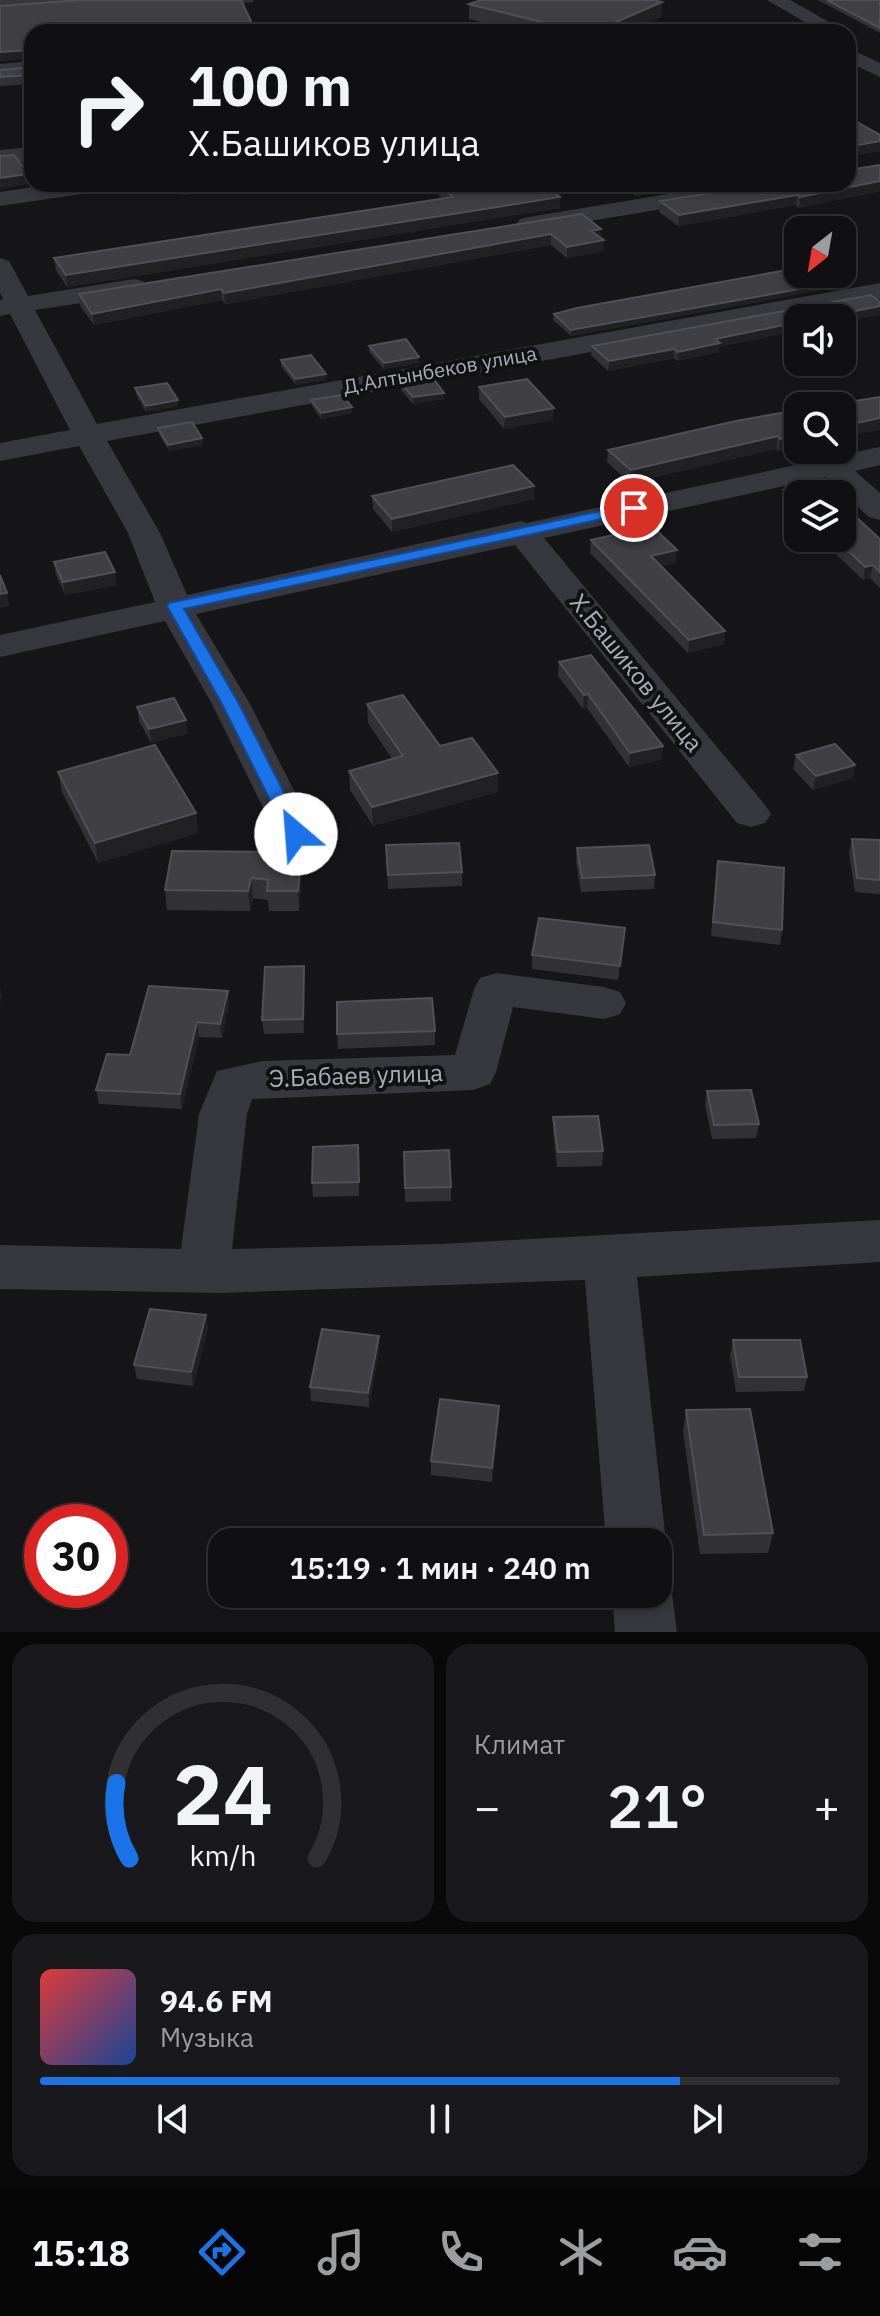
<!DOCTYPE html>
<html lang="ru">
<head>
<meta charset="utf-8">
<style>
  :root { --surface:#101012; --page:#19191b; --text:#f1f3f6; --muted:#9c9d9f; --line:#303032; --accent:#1a73e8 }
  body { margin:0; font-family:"IBM Plex Sans",sans-serif; background:var(--page); color:var(--text); height:100vh; display:flex; flex-direction:column; font-size:30px; white-space:nowrap }
  * { box-sizing:border-box; margin:0 }
  p { font-size:26px; color:var(--muted) }
  .icon { flex:none; width:44px; height:44px; fill:none; stroke:currentColor; stroke-width:2; stroke-linecap:round; stroke-linejoin:round }
  .map { position:relative; height:1632px; overflow:hidden }
  .panel { display:flex; flex-direction:column; gap:12px; padding:12px; background:#09090a; flex:1 }
  .panel>* { flex:none }
  .banner { position:absolute; left:24px; top:24px; width:832px; height:168px; border-radius:24px; box-shadow:0 4px 12px #0003,0 0 0 2px var(--line); background:#101012; color:var(--text); overflow:hidden }
  .needle { width:52px; rotate:211deg }
  .buttons { position:absolute; left:784px; top:216px; display:grid; gap:16px }
  .buttons a { display:grid; place-items:center; width:72px; height:72px; border-radius:16px; background:var(--surface); box-shadow:0 4px 12px #0003,0 0 0 2px var(--line); font-size:40px }
  .speed { position:absolute; left:24px; top:1504px; display:flex; gap:16px; font-size:40px; font-weight:700; text-align:center }
  .speed>* { display:grid; place-content:center; width:104px; height:104px; border-radius:50%; background:var(--surface); box-shadow:0 4px 12px #0003,0 0 0 2px var(--line); line-height:1 }
  .speed .limit { border:12px solid #d22; background:#fff; color:#111 }
  .pin { position:absolute; display:grid; place-items:center; width:68px; height:68px; color:#fff; margin:-34px; border:4px solid #fff; border-radius:50%; box-shadow:0 2px 8px #0007 }
  .me { position:absolute; width:88px; margin:-44px; rotate:333deg; stroke-linejoin:round; filter:drop-shadow(0 0 6px #0008) }
  .turn { display:flex; align-items:center; gap:28px; height:168px; padding:0 32px; font-size:36px }
  .turn .icon { width:104px; height:104px; stroke-width:2.5 }
  .turn b { display:block; font-size:56px; line-height:68px }
  .big { font-size:60px; font-weight:600; line-height:1.1 }
  .panel .card { flex:1; display:flex; flex-direction:column; justify-content:center; gap:12px; min-width:0; padding:0 28px; border-radius:24px; background:var(--page) }
  .panel .dial { align-items:center; gap:0 }
  .dial svg { height:208px; overflow:visible; fill:none; stroke:var(--line); stroke-width:7; stroke-linecap:round; text-anchor:middle }
  .dial text { fill:var(--text); stroke:none }
  .song { display:flex; align-items:center; gap:24px }
  .cover { width:96px; height:96px; border-radius:12px; background:linear-gradient(135deg,hsl(0 70% 55%),hsl(220 70% 35%)) }
  .played { height:8px; border-radius:4px; background:linear-gradient(90deg,var(--accent) 80%,var(--line) 80%) }
  .keys { display:flex; justify-content:space-around; direction:ltr }
  .heat { display:flex; justify-content:space-between; align-items:center; font-size:44px; direction:ltr }
  .panel .tiles { flex:1; display:grid; gap:12px; grid-template-columns:1fr 1fr }
  .card:last-child { grid-column:span 2 }
  .trip { position:absolute; left:208px; top:1528px; width:464px; height:80px; border-radius:24px; background:var(--surface); box-shadow:0 4px 12px #0003,0 0 0 2px var(--line); font-weight:600; line-height:80px; text-align:center }
  .menu { display:flex; height:128px; justify-content:space-around; align-items:center; background:#060607; color:var(--muted) }
  .menu .icon { width:56px; height:56px }
  .menu .selected { color:var(--accent) }
  .menu b { font-size:36px; color:var(--text) }
  .map>svg:first-child { display:block }
</style>
</head>
<body>
<div class="map">
<svg width="880" height="1632" viewBox="0 0 880 1632">
  <rect width="100%" height="100%" fill="#161618"/>
  <g fill="none" stroke-linecap="round" stroke-linejoin="round">
    <!-- minor -->
    <path fill="#37383d" fill-rule="evenodd" d="M0,0H89L80,6L0,11Z
      M767,0H790L847,32H822Z
      M848,48L880,63V77L848,62Z
      M32,61V73L0,76V64Z
      M32,147V161L0,164V150Z
      M54,184H114L110,189L102,191L0,206V192Z
      M728,184H783L779,189L771,191L529,231L520,229L517,224L520,219L529,217Z
      M0,258L9,261L28,296L134,279L143,281L147,287L143,293L134,295L35,310L97,424L880,283V299L107,441L160,533L187,595L521,521L526,523L880,447V465L855,471L880,493V520L869,517L826,477L544,538L765,805L771,814L765,823L751,827L737,823L515,545L196,614L250,704L316,834L310,843L296,847L282,843L276,834L212,704L165,621L0,657V635L155,602L128,533L79,446L0,461V443L70,430L10,314L0,316V300L3,299L0,293Z
      M496,973L604,987L620,992L626,1003L620,1014L604,1019L513,1007L496,1072L490,1084L473,1090L252,1099L247,1114L232,1249L440,1244L880,1220V1262L637,1277L666,1542L658,1559V1542H606L585,1280L220,1293L0,1289V1245L181,1249L199,1114L217,1071L263,1061L455,1055L474,989L480,978Z
      M658,1571L663,1573L672,1594L677,1632H615L612,1594H658Z"/>
  </g>
  <!-- wall -->
  <path fill="#323236" d="M81,0H253V2L242,3L32,32V58L0,61V6Z
    M818,0H880V33Z
    M662,2L661,17L626,32H522L469,19V4Z
    M32,67V84L0,86V70Z
    M880,165V191L799,208L796,205L678,226L659,212L660,201Z
    M173,184H255L183,195Z
    M425,184H475L484,192L560,208L67,287L56,270L54,258L442,198Z
    M620,184H708L636,196Z
    M582,214L601,238L603,251L567,258L551,245L225,304L222,300L94,325L80,306L79,294Z
    M845,281L844,286L571,336L553,320L554,314Z
    M369,346L419,357V363L384,369L369,352Z
    M592,346L719,347V352L677,361L674,358L608,371L591,355Z
    M281,360L326,380L296,385L281,366Z
    M401,384L444,399L413,404L401,390Z
    M479,387L553,420L504,429L479,399Z
    M135,388L178,400V406L146,412L136,394Z
    M311,400L352,413L321,419L312,406Z
    M798,410L779,451L776,449L630,483L607,462L608,450Z
    M158,428L203,445L169,451L159,434Z
    M784,490L798,494V517L783,503Z
    M372,496L534,499L392,532L373,509Z
    M819,538L880,539V588L870,578L863,580Z
    M591,540L677,550L675,563L661,567L725,631L724,644L688,653L590,553Z
    M54,562L117,585L65,595L56,575Z
    M559,662L663,746L661,760L629,767L587,708L583,709L558,676Z
    M367,704L440,746L498,792L373,826L350,790L349,771L392,759L368,723Z
    M137,707L188,733L151,743L139,721Z
    M796,755L853,778L813,790L793,769Z
    M58,772L196,813L198,833L98,863L62,792Z
    M852,839L880,840V894L855,892L849,853Z
    M386,845L462,872V886L388,889Z
    M577,848L655,875L654,889L581,892L576,862Z
    M172,851L302,872L299,911H269L268,900L253,898L250,911L167,910L165,890Z
    M718,861L782,930L780,945L711,936Z
    M625,928L618,980L532,969V955Z
    M304,966V1033L264,1034L262,1020Z
    M228,991L229,1005L222,1038L199,1037L182,1109L99,1104L96,1090L130,1055Z
    M435,1031V1045L338,1049L337,1034Z
    M707,1091L759,1124L756,1138L712,1139L705,1105Z
    M553,1117L603,1151L602,1166L557,1167L553,1132Z
    M358,1145L359,1196L313,1197L312,1183Z
    M404,1152L451,1187V1201L405,1202Z
    M206,1315L208,1329L193,1386L137,1379L134,1365Z
    M379,1336V1350L369,1407L311,1401L310,1387Z
    M733,1340L807,1377L804,1391L736,1392L730,1355Z
    M686,1410L773,1533L768,1553L700,1554L683,1431Z
    M499,1420L492,1482L431,1475V1461Z"/>
  <!-- shaded-wall -->
  <path fill="#212124" d="M662,2L661,17L626,32H593Z
    M31,50L32,58L0,61V52Z
    M880,141V151L856,156V160L848,162V152L852,146Z
    M28,174L29,184L0,189V178Z
    M880,181V191L799,208L800,197Z
    M194,184H255L183,195L182,186Z
    M643,184H708L636,196L637,185Z
    M797,195L796,205L678,226L679,215Z
    M560,197V208L67,287L66,275Z
    M601,229V240L591,231Z
    M551,234V245L225,304L224,293Z
    M604,240L603,251L567,258V247Z
    M845,281L844,286L571,336V330Z
    M221,289L222,300L94,325L92,314Z
    M880,306V315L842,322V318H820Z
    M798,322V331L719,347V352L677,361L678,352L715,339Z
    M674,349V358L608,371L609,361Z
    M419,357V363L384,369V363Z
    M326,374V380L296,385L295,379Z
    M444,393V399L413,404V397Z
    M178,400V406L146,412V406Z
    M352,407V413L321,419V413Z
    M554,408L553,420L504,429L505,417Z
    M880,418V430L842,438V426Z
    M798,435V447L779,451L780,439Z
    M778,436L776,449L630,483L631,470Z
    M202,438L203,445L169,451L168,445Z
    M534,486V499L392,532V519Z
    M677,550L675,563L650,569L651,556Z
    M873,565L870,578L863,580L865,567Z
    M115,572L117,585L65,595L63,582Z
    M7,593L9,606L0,608V594Z
    M725,631L724,644L688,653L689,640Z
    M588,694L587,708L583,709L584,695Z
    M186,720L188,733L151,743L149,729Z
    M663,746L661,760L629,767L630,753Z
    M855,765L853,778L813,790L816,776Z
    M498,773V792L373,826L372,807Z
    M196,813L198,833L98,863L95,843Z
    M301,852L302,872L299,911L298,891Z
    M251,878L253,898L250,911L248,891Z
    M304,966L305,980L304,1033L303,1019Z
    M0,986L2,997L0,1004Z
    M228,991L229,1005L222,1038L220,1024Z
    M197,1022L199,1037L182,1109L180,1094Z
    M206,1315L208,1329L193,1386L191,1372Z
    M379,1336V1350L369,1407L368,1393Z
    M499,1406V1420L492,1482V1468Z"/>
  <!-- building -->
  <path fill="#3f3f44" stroke="#4f5156" stroke-width="2" d="M81,0H241L256,32H32V51L31,50L0,52V6Z
    M481,0H653L662,2L593,32H582L469,4Z
    M827,0H880V28Z
    M32,67V75L0,77V70Z
    M848,117L880,135V141L852,146L857,150L848,152Z
    M14,155L28,174L0,178V156Z
    M880,165V181L800,197L797,195L679,215L660,201L769,184H848V170Z
    M438,184H475L484,192L531,184H543L560,197L66,275L54,258L453,197Z
    M582,214L601,229L591,231L604,240L567,247L551,234L224,293L221,289L92,314L79,294Z
    M798,268V274H835L845,281L571,330L554,314L577,308Z
    M871,295L880,302V306L820,318H798V322L715,339L720,343L678,352L674,349L609,361L592,346Z
    M406,339L419,357L384,363L369,346Z
    M311,355L326,374L295,379L281,360Z
    M433,378L444,393L413,397L401,384Z
    M527,379L554,408L505,417L479,387Z
    M167,383L178,400L146,406L135,388Z
    M342,395L352,407L321,413L311,400Z
    M880,397V418L842,426V406H824Z
    M798,410V435L780,439L778,436L631,470L608,450L736,421Z
    M192,422L202,438L168,445L158,428Z
    M513,465L534,486L392,519L372,496Z
    M819,483L832,494H798V503L784,490Z
    M842,504L880,539V572L873,565L865,567L835,538H842Z
    M652,526L677,550L651,556L725,631L689,640L591,540Z
    M105,552L115,572L63,582L54,562Z
    M0,575L7,593L0,594Z
    M591,655L663,746L630,753L588,694L584,695L559,662Z
    M403,695L440,746L472,738L498,773L372,807L349,771L403,756L367,704Z
    M174,698L186,720L149,729L137,707Z
    M835,744L855,765L816,776L796,755Z
    M155,745L196,813L95,843L58,772Z
    M852,839L880,840V880L857,878Z
    M459,843L462,872L388,875L386,845Z
    M649,845L655,875L582,878L577,848Z
    M172,851L301,852L298,891H267L268,880L251,878L248,891L165,890Z
    M718,861L784,868L782,930L713,922Z
    M539,918L625,928L620,966L532,955Z
    M304,966L303,1019L262,1020L265,967Z
    M149,986L228,991L220,1024L197,1022L180,1094L96,1090L107,1054L130,1055Z
    M432,998L435,1031L337,1034V1002Z
    M751,1090L759,1124L714,1125L707,1091Z
    M598,1116L603,1151L558,1152L553,1117Z
    M358,1145L359,1182L312,1183L313,1147Z
    M449,1150L451,1187L405,1188L404,1152Z
    M150,1309L206,1315L191,1372L134,1365Z
    M322,1329L379,1336L368,1393L310,1387Z
    M733,1340H800L807,1377H739Z
    M440,1399L499,1406L492,1468L431,1461Z
    M750,1409L773,1533L704,1535L686,1410Z"/>
  <!-- route -->
  <path fill="#1a73e8" stroke="#114b97" stroke-width="2" d="M634,504L639,505V511L184,609L239,704L305,834L296,840L289,838L222,704L167,606L169,603Z"/>
  <g text-anchor="middle" stroke-width="8" stroke-linejoin="round" paint-order="stroke">
    <!-- far-street labels -->
    <g font-size="20" fill="#a8adb8" stroke="#111113">
      <text transform="translate(440 370) rotate(-10)" y="7">Д.Алтынбеков улица</text>
    </g>
    <!-- street labels -->
    <g font-size="24" fill="#a8adb8" stroke="#111113">
      <text transform="translate(636 673) rotate(51)" y="8">Х.Башиков улица</text>
      <text transform="translate(356 1076) rotate(-2)" y="8">Э.Бабаев улица</text>
    </g>
  </g>
</svg>
<div class="buttons">
<a><svg class="needle" viewBox="-14 -14 28 28"><path d="M0-13l5 13h-10z" fill="#e53935"/><path d="M0 13l5-13h-10z" fill="#9c9d9f"/></svg></a>
<a><svg class="icon" aria-label="sound" viewBox="0 0 24 24"><path d="M4 9h4l5-4v14l-5-4H4zM17 9q2 3 0 6"/></svg></a>
<a><svg class="icon" aria-label="search" viewBox="0 0 24 24"><circle cx="10" cy="10" r="6"/><path d="M15 15l6 6"/></svg></a>
<a><svg class="icon" aria-label="layers" viewBox="0 0 24 24"><path d="M12 4l9 5-9 5-9-5zM3 14l9 5 9-5"/></svg></a>
</div>
<div class="speed"><div class="limit">30</div></div>
<div class="pin" style="left:634px;top:508px;background:#d93025"><svg class="icon" aria-label="arrive" viewBox="0 0 24 24"><path d="M6 21V4h12l-3 4 3 4H6"/></svg></div>
<svg class="me" style="left:296px;top:834px" viewBox="-20 -20 40 40"><circle r="19" fill="#fff"/><path d="M0-13L10 11 0 6-10 11z" fill="#1a73e8"/></svg>
<div class="trip">15:19 · 1 мин · 240 m</div>
<div class="banner">
<div class="turn"><svg class="icon" aria-label="right" viewBox="0 0 24 24"><path d="M7 20v-9h11M14 6l5 5-5 5"/></svg><div><b>100 m</b>Х.Башиков улица</div></div>
</div>
</div>
<section class="panel">
<div class="tiles">
<div class="card dial"><svg viewBox="0 0 100 80">
<path d="M14 69A42 42 0 1 1 86 69"/>
<path d="M14 69A42 42 0 0 1 9 40" stroke="#1a73e8"/>
<text x="50" y="56" font-size="32" font-weight="700">24</text>
<text x="50" y="72" font-size="11">km/h</text>
</svg></div>
<div class="card"><p>Климат</p>
<div class="heat"><a>−</a><b class="big">21°</b><a>+</a></div>
</div>
<div class="card">
<div class="song"><i class="cover"></i><div><b>94.6 FM</b><p>Музыка</p></div></div>
<div class="played"></div>
<div class="keys"><svg class="icon" aria-label="previous" viewBox="0 0 24 24"><path d="M18 5L8 12l10 7zM5 5v14"/></svg><svg class="icon" aria-label="pause" viewBox="0 0 24 24"><path d="M8 5v14M16 5v14"/></svg><svg class="icon" aria-label="next" viewBox="0 0 24 24"><path d="M6 5l10 7-10 7zM19 5v14"/></svg></div>
</div>
</div>
</section>
<nav class="menu">
<b>15:18</b>
<svg class="icon selected" aria-label="directions" viewBox="0 0 24 24"><path d="M12 3l9 9-9 9-9-9zM9 14v-3h6M13 9l2 2-2 2"/></svg>
<svg class="icon" aria-label="music" viewBox="0 0 24 24"><path d="M9 18V5l10-2v13"/><circle cx="6" cy="18" r="3"/><circle cx="16" cy="16" r="3"/></svg>
<svg class="icon" aria-label="phone" viewBox="0 0 24 24"><path d="M5 4h4l2 5-3 2q2 4 5 5l2-3 5 2v4C11 20 4 13 5 4z"/></svg>
<svg class="icon" aria-label="climate" viewBox="0 0 24 24"><path d="M12 3v18M4 7l16 10M4 17L20 7"/></svg>
<svg class="icon" aria-label="car" viewBox="0 0 24 24"><path d="M5 17H2v-5l4-1 3-4h7l3 4 3 1v5h-3M9 17h6M6 11h13"/><circle cx="7" cy="17" r="2"/><circle cx="17" cy="17" r="2"/></svg>
<svg class="icon" aria-label="filters" viewBox="0 0 24 24"><path d="M4 7h16M4 17h16"/><circle cx="9" cy="7" r="2"/><circle cx="15" cy="17" r="2"/></svg>
</nav>
</body>
</html>
